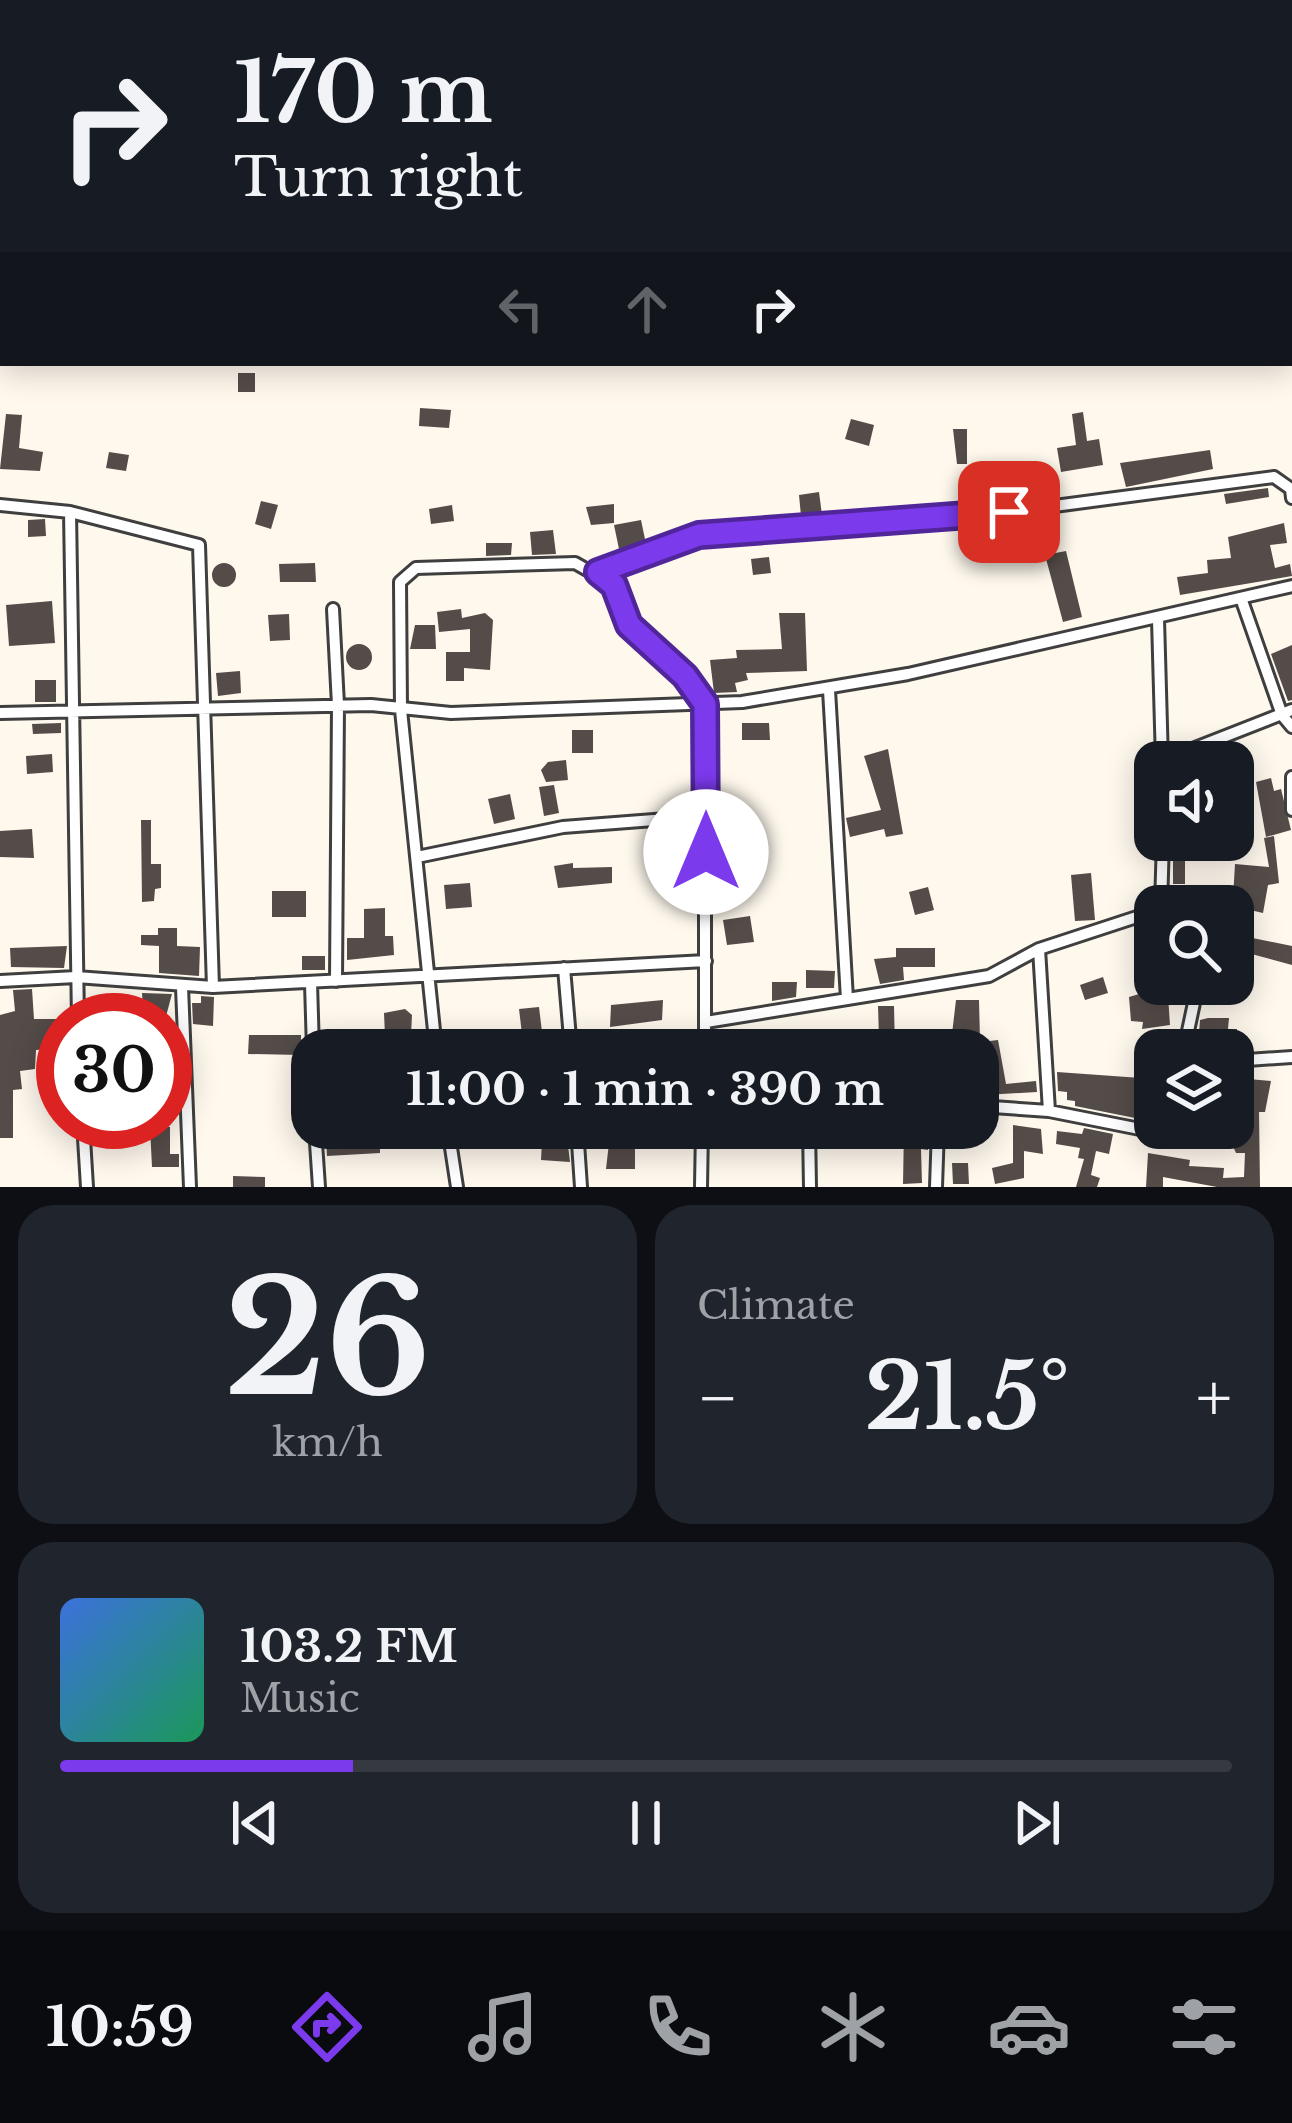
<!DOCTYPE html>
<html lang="en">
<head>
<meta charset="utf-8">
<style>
  :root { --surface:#171b24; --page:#20242c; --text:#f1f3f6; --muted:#9ea1a6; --line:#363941; --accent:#7c3aed }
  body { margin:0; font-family:"Libre Baskerville",serif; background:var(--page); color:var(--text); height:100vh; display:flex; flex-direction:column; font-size:45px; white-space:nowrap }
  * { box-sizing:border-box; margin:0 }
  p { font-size:39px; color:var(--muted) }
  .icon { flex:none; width:66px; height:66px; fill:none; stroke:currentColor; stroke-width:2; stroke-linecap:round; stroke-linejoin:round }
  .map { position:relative; height:1187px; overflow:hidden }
  .sheet { display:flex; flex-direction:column; gap:18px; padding:18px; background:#0d0f14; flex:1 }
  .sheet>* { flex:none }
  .top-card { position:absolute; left:0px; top:0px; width:1293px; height:366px; box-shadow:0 6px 30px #0003; background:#171b24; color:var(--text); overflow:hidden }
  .fabs { position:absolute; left:1134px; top:741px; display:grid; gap:24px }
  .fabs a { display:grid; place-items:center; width:120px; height:120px; border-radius:24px; background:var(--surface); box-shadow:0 6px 30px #0003; font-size:60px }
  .speed { position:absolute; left:36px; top:993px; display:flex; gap:24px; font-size:60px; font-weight:700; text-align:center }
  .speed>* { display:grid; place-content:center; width:156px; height:156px; border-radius:50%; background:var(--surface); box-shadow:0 6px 30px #0003; line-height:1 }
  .speed .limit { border:18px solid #d22; background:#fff; color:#111 }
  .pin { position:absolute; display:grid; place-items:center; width:102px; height:102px; color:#fff; margin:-51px; border-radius:24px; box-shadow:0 6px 18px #0006 }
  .me { position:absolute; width:132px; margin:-66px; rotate:0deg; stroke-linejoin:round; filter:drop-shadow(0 0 9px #0008) }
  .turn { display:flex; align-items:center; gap:42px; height:252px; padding:0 36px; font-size:54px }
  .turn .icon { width:156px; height:156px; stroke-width:2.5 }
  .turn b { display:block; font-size:84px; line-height:102px }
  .lanes { display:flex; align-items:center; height:114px; padding:0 36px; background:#0003; justify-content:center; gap:60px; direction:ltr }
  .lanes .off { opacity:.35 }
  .big { font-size:90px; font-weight:700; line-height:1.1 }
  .sheet .tile { flex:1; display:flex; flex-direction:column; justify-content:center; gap:18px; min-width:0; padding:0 42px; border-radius:36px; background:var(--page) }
  .sheet .dial { align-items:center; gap:0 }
  .dial b { font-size:156px; line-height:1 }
  .song { display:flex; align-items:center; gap:36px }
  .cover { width:144px; height:144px; border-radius:18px; background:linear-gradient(135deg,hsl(220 70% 55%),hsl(150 70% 35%)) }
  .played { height:12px; border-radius:6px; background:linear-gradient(90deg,var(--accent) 25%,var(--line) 25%) }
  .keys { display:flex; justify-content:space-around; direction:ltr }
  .heat { display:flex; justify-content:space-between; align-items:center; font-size:66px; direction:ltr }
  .sheet .tiles { flex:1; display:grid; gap:18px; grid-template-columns:1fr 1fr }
  .tile:last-child { grid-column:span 2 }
  .trip { position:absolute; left:291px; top:1029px; width:708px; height:120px; border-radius:36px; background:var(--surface); box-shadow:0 6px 30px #0003; font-weight:700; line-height:120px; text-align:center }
  .tabs { display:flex; height:192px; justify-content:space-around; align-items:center; background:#090b0e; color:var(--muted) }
  .tabs .icon { width:84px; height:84px }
  .tabs .current { color:var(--accent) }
  .tabs b { font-size:54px; color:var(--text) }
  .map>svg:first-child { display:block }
</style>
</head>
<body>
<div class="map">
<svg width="1292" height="1187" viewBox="0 0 1292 1187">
  <rect width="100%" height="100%" fill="#fef8ed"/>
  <!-- building -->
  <path fill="#544c49" d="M238,373H255V392H238Z
    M420,408L451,410L449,428L419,426Z
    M1083,412L1087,441L1099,439L1103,465L1061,472L1057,448L1076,445L1072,414Z
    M6,414L22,415L19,448L43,452L40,471L0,469Z
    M851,419L874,425L869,446L845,439Z
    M953,429H967V464H957Z
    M1210,450L1213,469L1126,487L1120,463Z
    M109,452L129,455L126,471L106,468Z
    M959,488L1014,491V497L1008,502H960Z
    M1268,488L1269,497L1226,504L1224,494Z
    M819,492L822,515L801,516L799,495Z
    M261,501L278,505L271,529L255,524Z
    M614,504V523L591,525L586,507Z
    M452,505L454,521L431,524L429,509Z
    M45,519L46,536L28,537V520Z
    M641,520L646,544L619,549L614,525Z
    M1284,523L1287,543L1270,545L1275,568L1290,564L1292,576L1180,595L1177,577L1208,573L1207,560L1231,558L1228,537Z
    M553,530L556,554L532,555L530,532Z
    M486,543H512L511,555L486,556Z
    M1066,551L1082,617L1063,622L1045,555Z
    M769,557L771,573L753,575L751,559Z
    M212 575a12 12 0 1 1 24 0a12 12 0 1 1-24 0Z
    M315,563L316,582H280L279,564Z
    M52,601L55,643L9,646L6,605Z
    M461,609L462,618L485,613L493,620L490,670L464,668V681H446V652H470V629L439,632L437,612Z
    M779,613H805L807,671L746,673L748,680L735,683L737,692L714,693L710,660L737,658L736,650L782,649Z
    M289,614L290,640L270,641L268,615Z
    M415,625H435L436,649H410Z
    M346 657a13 13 0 1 1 26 0a13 13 0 1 1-26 0Z
    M1292,645V700L1288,701L1271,654Z
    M240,671L241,693L218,696L216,673Z
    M35,680H56V702H35Z
    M61,723V733L33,734L32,724Z
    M742,723H769L770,740H742Z
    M572,730H593V753H572Z
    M888,749L903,834L886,837L884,829L850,837L846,818L881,810L864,756Z
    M52,754L53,772L27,774L26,756Z
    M566,760L568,780L546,782L541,770L548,762Z
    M1271,778L1274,791L1281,789L1291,830L1266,837L1256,782Z
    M554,785L559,813L544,816L539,787Z
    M510,794L515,819L494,824L488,799Z
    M141,820H151V864H161V888L155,889L154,901L142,902Z
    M32,829L34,858L0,857V831Z
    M1274,836L1279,883L1268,885L1263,913L1250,910L1252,900L1233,898L1235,864L1269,867L1264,838Z
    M1173,858H1185V884H1173Z
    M756,859V884H734L733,860Z
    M573,863V868L612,867V883L558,888L554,866Z
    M1091,873L1095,920L1075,921L1071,875Z
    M470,883L472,907L446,909L444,885Z
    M928,887L934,910L915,915L909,892Z
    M272,891H306V917H272Z
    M385,908V936H393L394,955L347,960V938H364V909Z
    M750,916L754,942L727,945L723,920Z
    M158,928H177V946L200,947L199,976L159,973V946L141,945V935H158Z
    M1233,934L1292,946V965L1233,949Z
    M67,946L64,968L11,967L10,948Z
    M896,948H935V967H903L904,980L880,984L874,959L896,957Z
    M302,956H325V970H302Z
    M806,970L835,971L834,988H806Z
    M1103,977L1108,993L1085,1000L1080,985Z
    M772,982H797L796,997L772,1001Z
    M1173,984L1175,994L1168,996L1170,1025L1142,1029L1143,1022L1131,1021L1129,997Z
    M32,989L34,1019H63V1048L36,1050L35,1069L20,1071L22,1089L13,1090V1138H0V1015L15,1011L13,990Z
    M142,993L172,994L165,1020H144Z
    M201,996L214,997L213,1026L193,1024L192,1003H201Z
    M663,1000L662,1020L610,1027L611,1005Z
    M956,1000H979L980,1040L924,1050L922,1039L952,1034Z
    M878,1006H894L895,1050H868L867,1038H879Z
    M539,1007L542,1032L522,1034L519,1009Z
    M405,1009L412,1015L411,1035L385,1036L384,1013Z
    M1208,1018H1229L1228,1029H1237V1050L1198,1046L1200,1020Z
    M580,1029H608L607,1050H581Z
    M249,1035H301V1055L248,1054Z
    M998,1040L1006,1084L1036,1081L1037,1092L985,1095L981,1042Z
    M1057,1072L1155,1079V1122L1075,1106V1101L1067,1100V1092L1058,1091Z
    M1248,1079L1271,1081L1265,1112H1259L1260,1187H1217L1163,1177V1187H1146L1148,1153L1190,1160L1189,1166L1224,1168L1223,1178L1244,1177L1245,1153H1236L1233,1146V1085L1247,1087Z
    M1013,1125L1041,1129L1043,1154L1024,1151V1178L995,1184L992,1168L1013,1163Z
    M150,1127H170V1154H179V1167H152Z
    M351,1128H380V1153L327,1156L326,1139L351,1138Z
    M465,1128H566L570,1162L541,1160L542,1140L515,1141L511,1149H497V1144L466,1149Z
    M904,1128H928V1150L921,1149L922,1183L903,1184Z
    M1084,1128L1113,1134L1109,1154L1096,1151L1091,1175L1100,1178L1097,1187H1076L1084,1159L1078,1158L1080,1148L1056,1144L1057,1131L1082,1134Z
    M609,1143L635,1144V1169H606Z
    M952,1163H968L969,1184H953Z
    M233,1176L265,1177V1187H233Z"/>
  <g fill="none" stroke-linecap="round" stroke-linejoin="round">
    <defs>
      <path id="street" d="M733,0L771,3
        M877,3L889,0
        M0,505L70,512L199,545L213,987
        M70,512L78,1020
        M598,571L699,535L740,530L1009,512L1274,477L1291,489L1292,498
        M1241,598L1282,715L1292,727
        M333,609L338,705L336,981
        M1158,619L1162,762
        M829,690L847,999
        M0,713L371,705L451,713L742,702L908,674L1292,586
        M1162,761L1292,710
        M1292,777V810
        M417,857L563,827L706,816
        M1161,906L1163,840
        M1039,949L1049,1111
        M564,968L571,1050
        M0,981L76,977L213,987L706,961
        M311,983L313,1050
        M182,987L190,1187
        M706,1022L989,976L1039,949L1155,911
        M436,1050L401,710L400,582L416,568L575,563L614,585L629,625L684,675L705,703V1050
        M1184,1050L1198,984
        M1233,1061L1292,1057
        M978,1106L1049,1111L1160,1133L1165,1128
        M83,1122L87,1187
        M315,1128L319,1187
        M448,1128L457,1187
        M577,1128L581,1187
        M809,1128L810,1187
        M701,1187L702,1128
        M936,1187L938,1128"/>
    </defs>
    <!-- street casing -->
    <use href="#street" stroke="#3f3f3f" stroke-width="16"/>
    <!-- street -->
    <use href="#street" stroke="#fff" stroke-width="10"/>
  </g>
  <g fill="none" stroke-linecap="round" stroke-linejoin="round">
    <defs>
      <path id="route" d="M706,852L705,704L685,676L629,625L614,585L598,572L699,535L1009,512"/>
    </defs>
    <!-- route casing -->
    <use href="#route" stroke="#51269a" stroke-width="30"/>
    <!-- route -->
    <use href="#route" stroke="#7c3aed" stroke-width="21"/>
  </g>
</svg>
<div class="fabs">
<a><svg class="icon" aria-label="sound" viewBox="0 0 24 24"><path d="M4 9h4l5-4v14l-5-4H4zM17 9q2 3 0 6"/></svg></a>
<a><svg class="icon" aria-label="search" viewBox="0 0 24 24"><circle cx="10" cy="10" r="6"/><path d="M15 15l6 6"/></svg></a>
<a><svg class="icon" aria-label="layers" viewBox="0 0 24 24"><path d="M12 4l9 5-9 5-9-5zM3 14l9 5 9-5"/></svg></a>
</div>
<div class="speed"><div class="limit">30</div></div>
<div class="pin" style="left:1009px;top:512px;background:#d93025"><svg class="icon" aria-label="arrive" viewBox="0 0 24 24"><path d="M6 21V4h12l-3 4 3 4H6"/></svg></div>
<svg class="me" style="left:706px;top:852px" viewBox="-20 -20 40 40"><circle r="19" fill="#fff"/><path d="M0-13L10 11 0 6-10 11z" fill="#7c3aed"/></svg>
<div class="trip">11:00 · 1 min · 390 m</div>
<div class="top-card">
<div class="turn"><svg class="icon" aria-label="right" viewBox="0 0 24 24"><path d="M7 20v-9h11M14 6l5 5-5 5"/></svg><div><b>170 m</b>Turn right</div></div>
<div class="lanes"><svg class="icon off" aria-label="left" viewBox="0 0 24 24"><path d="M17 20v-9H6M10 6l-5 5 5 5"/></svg><svg class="icon off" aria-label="ahead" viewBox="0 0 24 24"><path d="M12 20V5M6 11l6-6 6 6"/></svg><svg class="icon" aria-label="right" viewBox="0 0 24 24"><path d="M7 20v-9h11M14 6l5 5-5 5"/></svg></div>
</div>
</div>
<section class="sheet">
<div class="tiles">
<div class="tile dial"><b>26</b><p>km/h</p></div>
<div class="tile"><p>Climate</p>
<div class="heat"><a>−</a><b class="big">21.5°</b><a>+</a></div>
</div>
<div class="tile">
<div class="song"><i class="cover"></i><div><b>103.2 FM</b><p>Music</p></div></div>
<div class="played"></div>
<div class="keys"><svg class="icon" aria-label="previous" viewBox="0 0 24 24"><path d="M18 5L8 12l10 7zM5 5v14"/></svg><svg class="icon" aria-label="pause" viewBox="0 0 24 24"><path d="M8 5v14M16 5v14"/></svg><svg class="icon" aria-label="next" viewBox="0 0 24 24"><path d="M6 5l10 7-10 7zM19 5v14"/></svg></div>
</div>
</div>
</section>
<nav class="tabs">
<b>10:59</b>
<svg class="icon current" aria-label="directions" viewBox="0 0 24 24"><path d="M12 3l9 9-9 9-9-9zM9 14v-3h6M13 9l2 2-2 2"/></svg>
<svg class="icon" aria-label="music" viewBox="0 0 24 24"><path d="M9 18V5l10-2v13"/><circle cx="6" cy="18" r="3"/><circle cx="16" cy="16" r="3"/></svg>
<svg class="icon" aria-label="phone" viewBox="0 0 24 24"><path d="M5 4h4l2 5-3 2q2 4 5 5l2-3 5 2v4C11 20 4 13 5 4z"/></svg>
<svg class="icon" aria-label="climate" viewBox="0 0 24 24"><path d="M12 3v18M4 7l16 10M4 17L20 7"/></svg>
<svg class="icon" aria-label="car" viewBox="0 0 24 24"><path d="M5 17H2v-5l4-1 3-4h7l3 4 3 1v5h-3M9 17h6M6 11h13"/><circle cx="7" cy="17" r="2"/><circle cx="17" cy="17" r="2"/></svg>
<svg class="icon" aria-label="filters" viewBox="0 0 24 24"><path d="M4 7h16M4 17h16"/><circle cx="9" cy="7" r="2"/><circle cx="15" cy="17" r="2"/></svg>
</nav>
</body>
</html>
